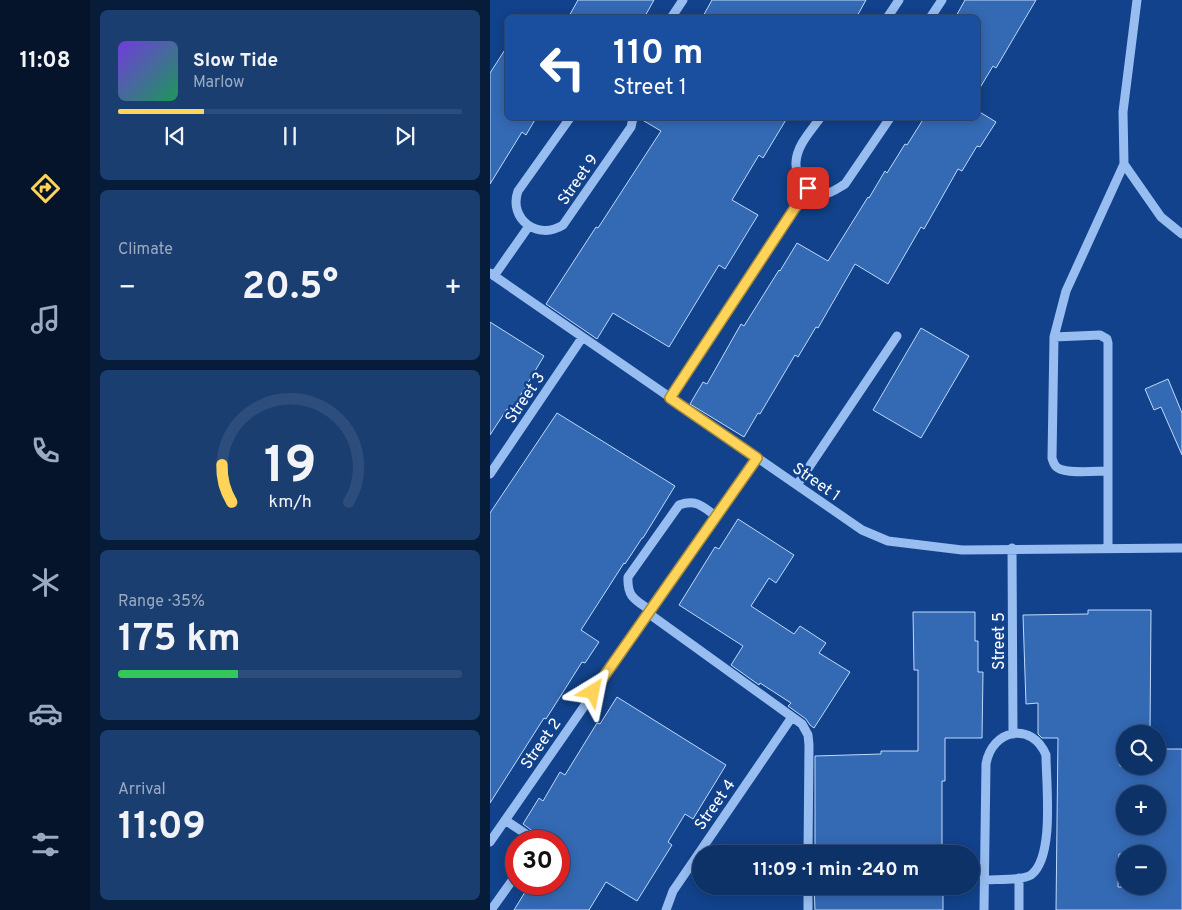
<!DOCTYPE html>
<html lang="en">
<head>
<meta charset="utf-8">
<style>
  :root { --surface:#0d3268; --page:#1b3e71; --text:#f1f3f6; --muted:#9aaac0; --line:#2d4d7c; --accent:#ffd458 }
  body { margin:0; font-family:Overpass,sans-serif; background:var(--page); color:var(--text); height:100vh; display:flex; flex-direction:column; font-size:19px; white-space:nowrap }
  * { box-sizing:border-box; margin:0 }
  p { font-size:16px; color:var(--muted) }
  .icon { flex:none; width:28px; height:28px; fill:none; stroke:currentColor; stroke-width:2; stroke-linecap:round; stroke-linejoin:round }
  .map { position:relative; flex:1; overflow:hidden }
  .side { display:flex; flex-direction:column; gap:10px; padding:10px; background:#071c39; width:400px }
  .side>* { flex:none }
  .hud { position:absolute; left:15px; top:15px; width:475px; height:105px; border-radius:8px; box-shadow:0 2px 12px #0003,0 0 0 1px var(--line); background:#1a4fa0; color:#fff; overflow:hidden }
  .controls { position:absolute; left:626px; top:725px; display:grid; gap:10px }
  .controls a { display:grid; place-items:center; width:50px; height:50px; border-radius:50%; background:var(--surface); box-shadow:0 2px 12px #0003,0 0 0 1px var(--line); font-size:25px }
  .speed { position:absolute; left:15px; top:830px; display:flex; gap:10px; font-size:25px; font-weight:700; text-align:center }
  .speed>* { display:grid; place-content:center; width:65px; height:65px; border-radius:50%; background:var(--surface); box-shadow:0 2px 12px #0003,0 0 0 1px var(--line); line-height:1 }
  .speed .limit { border:8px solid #d22; background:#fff; color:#111 }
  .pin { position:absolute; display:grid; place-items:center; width:42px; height:42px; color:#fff; margin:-21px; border-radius:10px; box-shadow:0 2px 8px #0006 }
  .me { position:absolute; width:55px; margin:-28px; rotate:35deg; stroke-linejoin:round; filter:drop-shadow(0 0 4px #0008) }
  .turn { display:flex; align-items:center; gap:18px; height:105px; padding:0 25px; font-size:22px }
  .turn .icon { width:65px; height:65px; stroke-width:2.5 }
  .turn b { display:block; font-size:35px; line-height:42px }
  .big { font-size:38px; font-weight:700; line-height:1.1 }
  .side .card { flex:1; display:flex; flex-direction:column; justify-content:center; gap:8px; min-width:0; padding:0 18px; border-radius:8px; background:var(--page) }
  .side .dial { align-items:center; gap:0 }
  .dial svg { height:130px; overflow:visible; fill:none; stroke:var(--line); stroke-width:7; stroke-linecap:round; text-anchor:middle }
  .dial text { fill:var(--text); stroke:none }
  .song { display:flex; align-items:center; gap:15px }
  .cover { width:60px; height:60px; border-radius:8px; background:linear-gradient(135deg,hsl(260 70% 55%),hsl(150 70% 35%)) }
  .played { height:5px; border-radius:2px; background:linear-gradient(90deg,var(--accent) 25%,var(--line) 25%) }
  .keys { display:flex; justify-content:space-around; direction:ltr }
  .heat { display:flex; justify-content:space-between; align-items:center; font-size:28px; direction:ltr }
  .charge { height:8px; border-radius:4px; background:linear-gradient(90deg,#34c759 35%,var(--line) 0) }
  .trip { position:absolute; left:202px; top:845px; width:288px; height:50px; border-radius:25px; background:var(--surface); box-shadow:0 2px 12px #0003,0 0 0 1px var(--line); font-weight:700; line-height:50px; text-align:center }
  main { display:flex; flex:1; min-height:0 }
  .menu { display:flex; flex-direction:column; width:90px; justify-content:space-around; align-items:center; background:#05142a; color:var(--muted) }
  .menu .icon { width:35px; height:35px }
  .menu .active { color:var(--accent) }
  .menu b { font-size:22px; color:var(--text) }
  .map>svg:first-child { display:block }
</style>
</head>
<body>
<main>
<nav class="menu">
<b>11:08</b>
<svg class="icon active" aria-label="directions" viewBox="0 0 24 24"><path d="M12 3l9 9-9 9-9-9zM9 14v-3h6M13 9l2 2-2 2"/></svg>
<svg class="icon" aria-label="music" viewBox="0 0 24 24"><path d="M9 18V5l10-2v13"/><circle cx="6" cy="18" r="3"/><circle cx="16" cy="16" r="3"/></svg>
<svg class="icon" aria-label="phone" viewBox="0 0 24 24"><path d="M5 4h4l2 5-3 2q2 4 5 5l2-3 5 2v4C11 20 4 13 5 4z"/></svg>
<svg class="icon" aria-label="climate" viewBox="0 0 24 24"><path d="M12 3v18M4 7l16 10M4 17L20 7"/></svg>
<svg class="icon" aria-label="car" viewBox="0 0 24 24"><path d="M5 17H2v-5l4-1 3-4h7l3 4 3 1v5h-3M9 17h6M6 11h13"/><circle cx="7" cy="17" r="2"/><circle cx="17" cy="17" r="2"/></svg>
<svg class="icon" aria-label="filters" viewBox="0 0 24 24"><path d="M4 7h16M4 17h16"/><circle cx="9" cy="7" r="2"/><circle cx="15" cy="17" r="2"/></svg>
</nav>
<section class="side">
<div class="card">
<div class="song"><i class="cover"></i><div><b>Slow Tide</b><p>Marlow</p></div></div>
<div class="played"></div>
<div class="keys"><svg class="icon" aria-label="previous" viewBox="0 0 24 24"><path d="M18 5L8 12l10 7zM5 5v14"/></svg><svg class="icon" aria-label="pause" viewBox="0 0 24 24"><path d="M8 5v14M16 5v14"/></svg><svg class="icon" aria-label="next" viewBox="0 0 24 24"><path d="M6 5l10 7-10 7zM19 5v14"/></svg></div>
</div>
<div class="card"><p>Climate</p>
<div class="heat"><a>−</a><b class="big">20.5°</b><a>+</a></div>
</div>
<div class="card dial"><svg viewBox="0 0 100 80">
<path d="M14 69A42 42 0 1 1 86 69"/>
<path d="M14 69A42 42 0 0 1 8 46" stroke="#ffd458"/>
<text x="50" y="56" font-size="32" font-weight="700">19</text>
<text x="50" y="72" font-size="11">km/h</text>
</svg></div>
<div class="card"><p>Range · 35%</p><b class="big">175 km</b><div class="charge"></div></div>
<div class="card"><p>Arrival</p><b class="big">11:09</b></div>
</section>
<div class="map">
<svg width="692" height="910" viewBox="0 0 692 910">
  <rect width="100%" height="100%" fill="#11428b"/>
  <!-- building -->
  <path fill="#3469b3" stroke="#bfd9fd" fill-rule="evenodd" d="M88,0H164L154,18H78Z
    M222,0H376L366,18H212Z
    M475,0H546L506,68L503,66L488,91V18H465Z
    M18,45V118H46L36,135L32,132L0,184V73Z
    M488,111L506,122L490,147L487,146L472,171L468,169L434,229L431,227L398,284L365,264L328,328L326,327L308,357L305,355L270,414L268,413L254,437L200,404L213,382L217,384L251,324L254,326L289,270L290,271L307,243L338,261L378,197L379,198L395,171L397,173L415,144L417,145L434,118H488Z
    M149,118H297L273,158L269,155L242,200L268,215L235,269L229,265L179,347L123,313L107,339L56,304L106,227L108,228L171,131Z
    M0,322L54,356L21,411L17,409L0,435Z
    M431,328L479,356L431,438L383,410Z
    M678,379L692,413V455L671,407L664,410L655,389Z
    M67,413L185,486L153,538H152L135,564L134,563L91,630L109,642L95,663L92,662L56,719L54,718L0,803V513Z
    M248,519L304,555L286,583L279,578L261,606L304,634L310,626L336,643L329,653L360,672L324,728L320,725L316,719L298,706L301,703L270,683L269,685L241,665L253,646L189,605L225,547L229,549Z
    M598,610H661L660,734H635V739H630V766H668V749H692V910H566L568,738H552L548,734V703L536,704L533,615L598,614ZM635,794H668V826H635ZM629,854H668V887H628Z
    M423,612H485V641H488V672H493L492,738H455V781H452V854H325V756L391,754V751H428V670H424Z
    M127,697L236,765L203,819L195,814L178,842L182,845L147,901L116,882L99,910H24L40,884H69V841H56L33,824L49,798L53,801L70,772L75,775L107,723L110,724Z
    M324,886H453V910H325Z"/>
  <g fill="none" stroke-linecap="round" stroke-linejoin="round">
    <!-- minor -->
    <path stroke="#98bdf1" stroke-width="9" d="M647,0L633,112L634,164L671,217L692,234
      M181,18L193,0
      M397,18L409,0
      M440,18L452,0
      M80,118L28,191C18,219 48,241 73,225L141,127L143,118
      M330,118C321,131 307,145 306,162C305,177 318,194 334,194C342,193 348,188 355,184L400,118
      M0,273L372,530L398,541L472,550L692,548
      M4,276L39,226
      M564,337L610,335L617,339L618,343V548
      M180,398L318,188
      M618,471C607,471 577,474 568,468C564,466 563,461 562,458L564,337L576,291L634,164
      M0,474L92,338
      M307,485L407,336
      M522,548L523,734
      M160,610C145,600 137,597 138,577L189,505C206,499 212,506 226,516
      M158,613L312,724L318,735L319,745L318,854
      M15,820L36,834L41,841
      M0,842L267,457
      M1,910L26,875
      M176,910L183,891L302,717
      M318,910V886
      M494,910L496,764C502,729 542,721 556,755C556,784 565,857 541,875C531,881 506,879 495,880
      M529,910V878"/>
  </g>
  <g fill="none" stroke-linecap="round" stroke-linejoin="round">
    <defs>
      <path id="route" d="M103,692L267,458L180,398L318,188"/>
    </defs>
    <!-- route casing -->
    <use href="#route" stroke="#a68a39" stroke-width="12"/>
    <!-- route -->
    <use href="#route" stroke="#ffd458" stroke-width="9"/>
  </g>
  <g text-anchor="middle" stroke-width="5" stroke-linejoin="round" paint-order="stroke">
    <!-- street labels -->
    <g font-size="16" fill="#fff" stroke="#11428b">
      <text transform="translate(87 179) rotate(-55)" y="6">Street 9</text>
      <text transform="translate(34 397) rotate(-56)" y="6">Street 3</text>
      <text transform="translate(327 481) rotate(35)" y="6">Street 1</text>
      <text transform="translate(508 641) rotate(-90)" y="6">Street 5</text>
      <text transform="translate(50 743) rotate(-55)" y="6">Street 2</text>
      <text transform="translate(224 804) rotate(-55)" y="6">Street 4</text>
    </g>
  </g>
</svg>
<div class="controls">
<a><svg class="icon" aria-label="search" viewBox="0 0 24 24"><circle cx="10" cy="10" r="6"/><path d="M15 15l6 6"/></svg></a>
<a>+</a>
<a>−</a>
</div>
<div class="speed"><div class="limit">30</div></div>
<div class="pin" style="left:318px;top:188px;background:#d93025"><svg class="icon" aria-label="arrive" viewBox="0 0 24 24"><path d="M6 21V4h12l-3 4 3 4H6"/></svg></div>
<svg class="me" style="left:103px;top:692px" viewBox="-20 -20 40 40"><path d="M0-17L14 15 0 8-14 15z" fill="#ffd458" stroke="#fff" stroke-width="4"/></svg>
<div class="trip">11:09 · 1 min · 240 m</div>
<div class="hud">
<div class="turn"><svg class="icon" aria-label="left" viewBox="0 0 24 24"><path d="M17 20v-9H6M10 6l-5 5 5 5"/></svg><div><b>110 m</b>Street 1</div></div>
</div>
</div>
</main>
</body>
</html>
